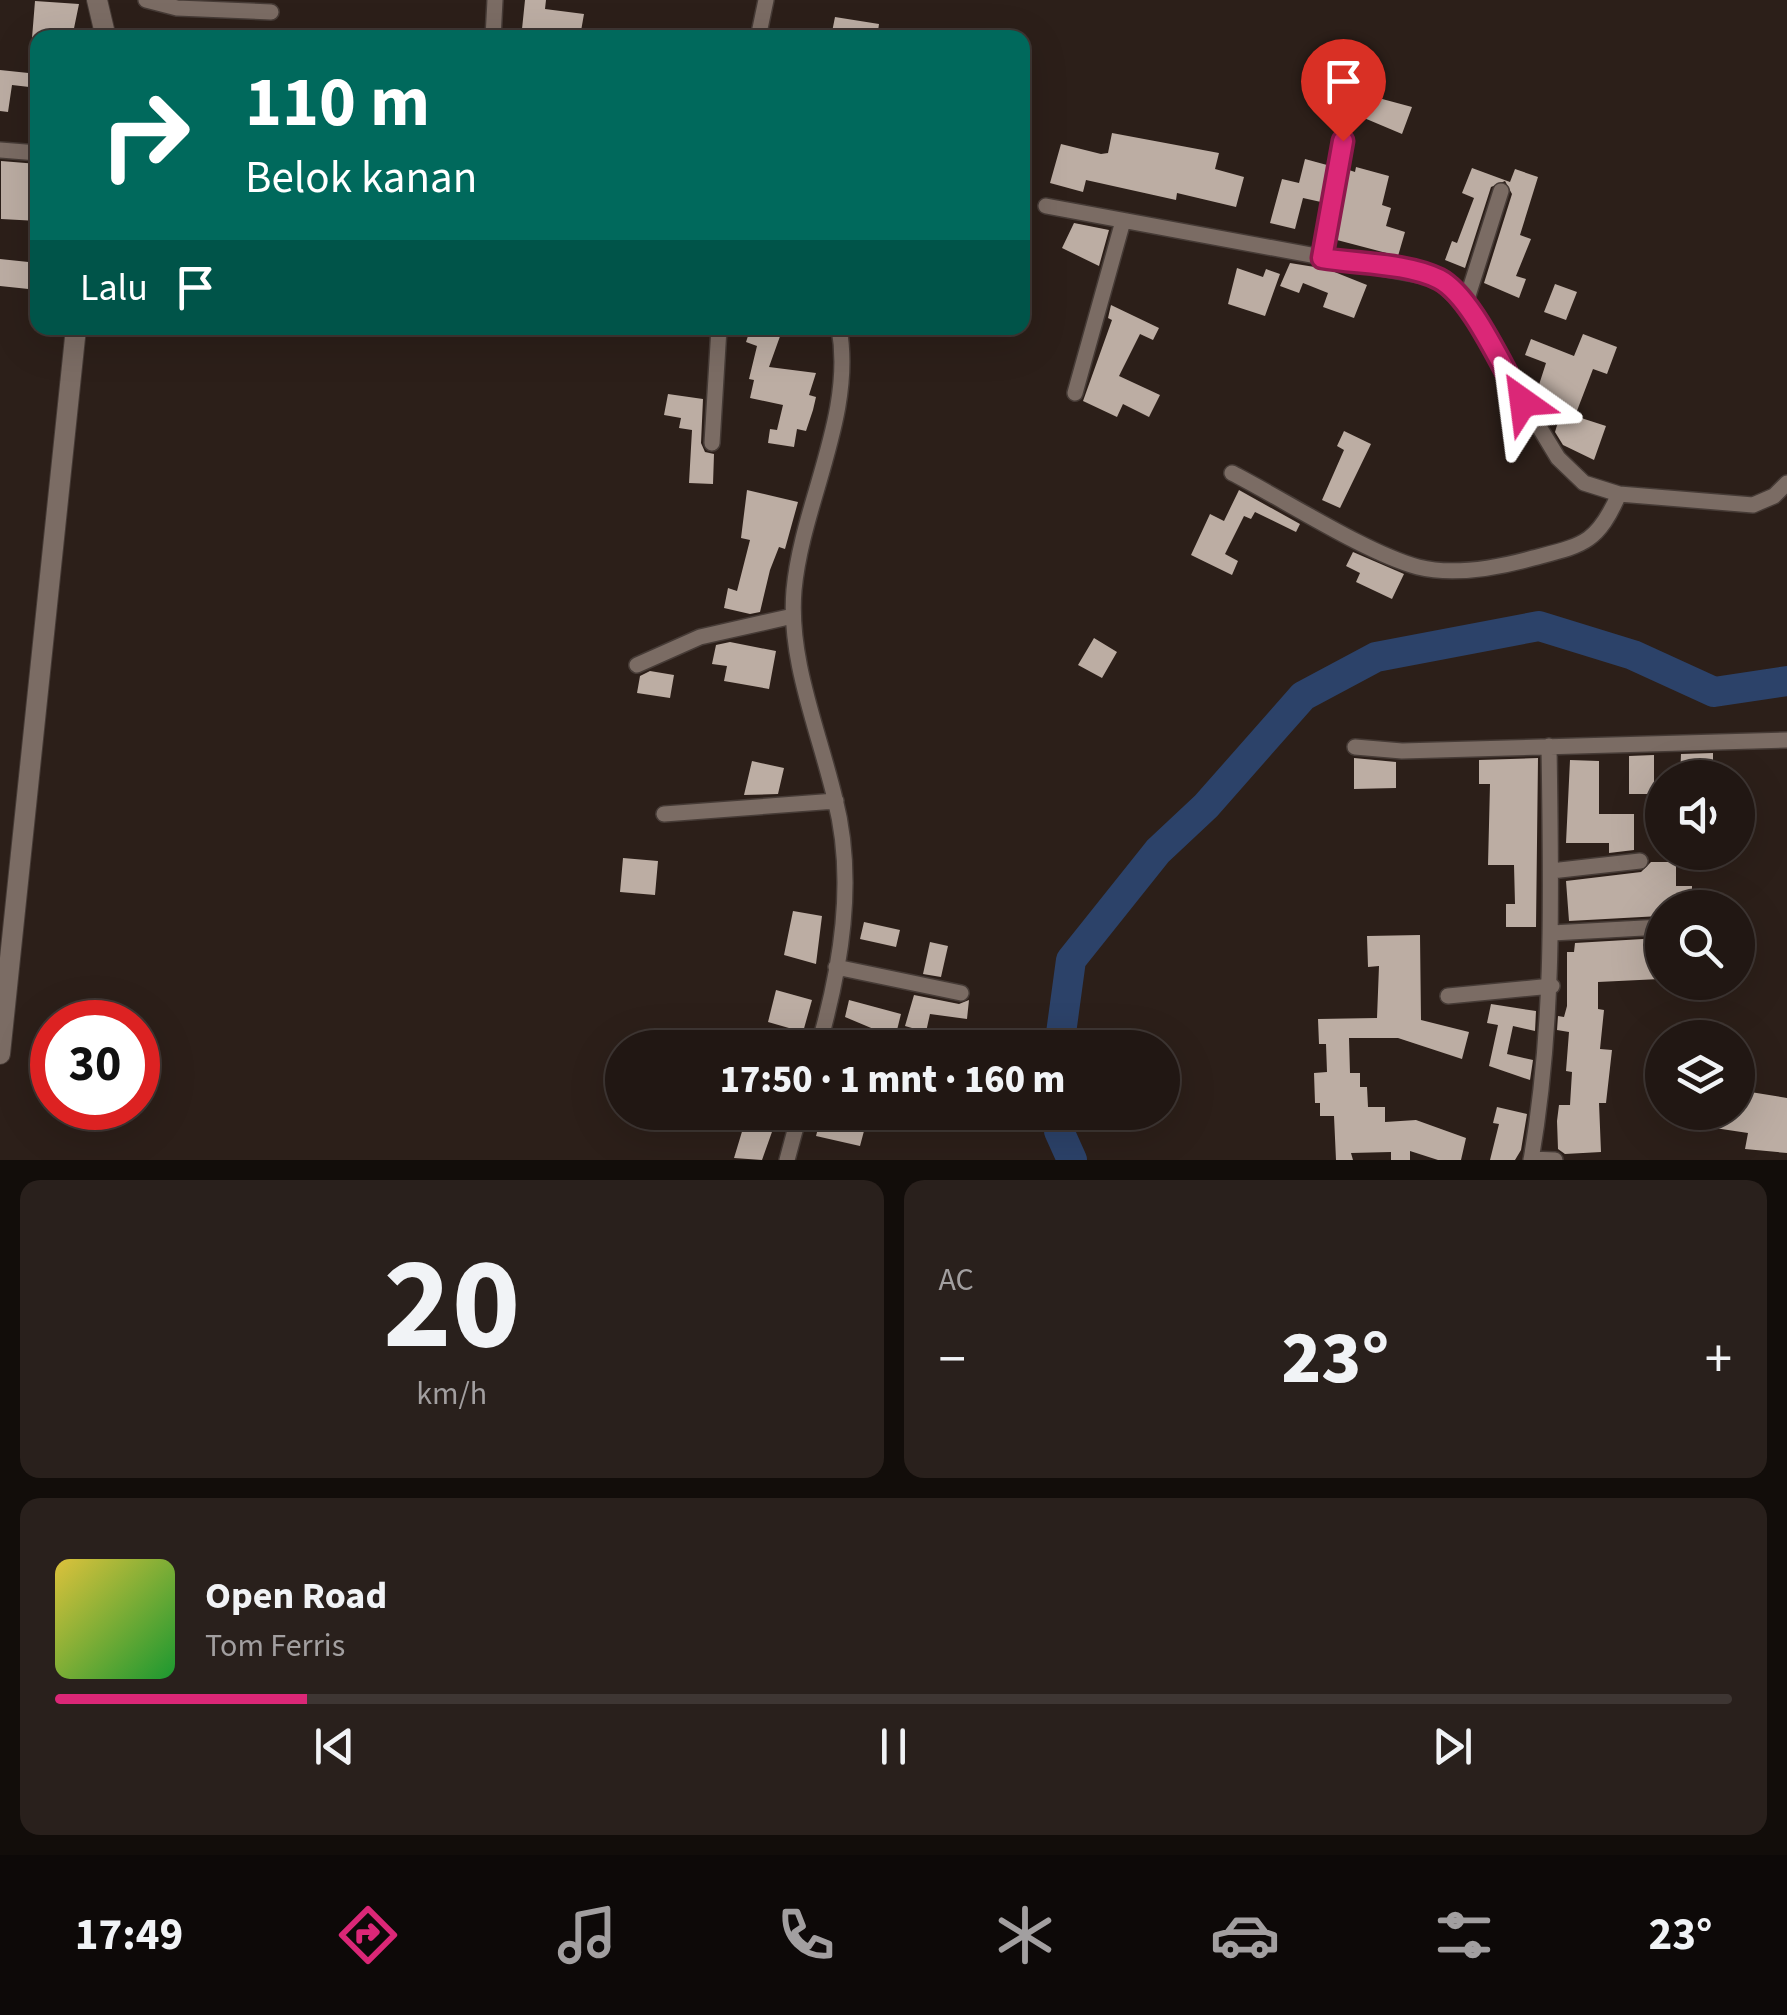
<!DOCTYPE html>
<html lang="id">
<head>
<meta charset="utf-8">
<style>
  :root { --surface:#211713; --page:#29201c; --text:#f1f3f6; --muted:#a29fa0; --line:#3e3633; --accent:#db2777 }
  body { margin:0; font-family:"Source Sans 3",sans-serif; background:var(--page); color:var(--text); height:100vh; display:flex; flex-direction:column; font-size:38px; white-space:nowrap }
  * { box-sizing:border-box; margin:0 }
  p { font-size:32px; color:var(--muted) }
  .icon { flex:none; width:55px; height:55px; fill:none; stroke:currentColor; stroke-width:2; stroke-linecap:round; stroke-linejoin:round }
  .map { position:relative; height:1160px; overflow:hidden }
  .details { display:flex; flex-direction:column; gap:20px; padding:20px; background:#120d0a; flex:1 }
  .details>* { flex:none }
  .guide { position:absolute; left:30px; top:30px; width:1000px; height:305px; border-radius:20px; box-shadow:0 10px 40px #0002,0 0 0 2px var(--line); background:#00695c; color:#fff; overflow:hidden }
  .controls { position:absolute; left:1645px; top:760px; display:grid; gap:20px }
  .controls a { display:grid; place-items:center; width:110px; height:110px; border-radius:50%; background:var(--surface); box-shadow:0 10px 40px #0002,0 0 0 2px var(--line); font-size:50px }
  .speed { position:absolute; left:30px; top:1000px; display:flex; gap:20px; font-size:50px; font-weight:700; text-align:center }
  .speed>* { display:grid; place-content:center; width:130px; height:130px; border-radius:50%; background:var(--surface); box-shadow:0 10px 40px #0002,0 0 0 2px var(--line); line-height:1 }
  .speed .limit { border:15px solid #d22; background:#fff; color:#111 }
  .pin { position:absolute; display:grid; place-items:center; width:85px; height:85px; color:#fff; margin:-102px -42px; border-radius:50% 50% 50% 0; rotate:-45deg; box-shadow:0 0 10px #0007 }
  .pin .icon { rotate:45deg }
  .me { position:absolute; width:110px; margin:-55px; rotate:329deg; stroke-linejoin:round; filter:drop-shadow(0 0 8px #0008) }
  .turn { display:flex; align-items:center; gap:35px; height:210px; padding:0 50px; font-size:45px }
  .turn .icon { width:130px; height:130px; stroke-width:2.5 }
  .turn b { display:block; font-size:70px; line-height:85px }
  .then { display:flex; align-items:center; height:95px; padding:0 50px; background:#0003; gap:20px; font-size:38px }
  .big { font-size:75px; font-weight:800; line-height:1.1 }
  .details .card { flex:1; display:flex; flex-direction:column; justify-content:center; gap:15px; min-width:0; padding:0 35px; border-radius:20px; background:var(--page) }
  .details .dial { align-items:center; gap:0 }
  .dial b { font-size:130px; line-height:1 }
  .song { display:flex; align-items:center; gap:30px }
  .cover { width:120px; height:120px; border-radius:15px; background:linear-gradient(135deg,hsl(50 70% 55%),hsl(130 70% 35%)) }
  .played { height:10px; border-radius:5px; background:linear-gradient(90deg,var(--accent) 15%,var(--line) 15%) }
  .keys { display:flex; justify-content:space-around; direction:ltr }
  .heat { display:flex; justify-content:space-between; align-items:center; font-size:55px; direction:ltr }
  .details .tiles { flex:1; display:grid; gap:20px; grid-template-columns:1fr 1fr }
  .card:last-child { grid-column:span 2 }
  .trip { position:absolute; left:605px; top:1030px; width:575px; height:100px; border-radius:50px; background:var(--surface); box-shadow:0 10px 40px #0002,0 0 0 2px var(--line); font-weight:800; line-height:100px; text-align:center }
  .menu { display:flex; height:160px; justify-content:space-around; align-items:center; background:#0d0908; color:var(--muted) }
  .menu .icon { width:70px; height:70px }
  .menu .selected { color:var(--accent) }
  .menu b { font-size:45px; color:var(--text) }
  .map>svg:first-child { display:block }
</style>
</head>
<body>
<div class="map">
<svg width="1787" height="1160" viewBox="0 0 1787 1160">
  <rect width="100%" height="100%" fill="#2c1f19"/>
  <g fill="none" stroke-linecap="round" stroke-linejoin="round">
    <!-- river -->
    <path stroke="#2c4269" stroke-width="30" d="M1059,1048L1071,960L1158,851L1206,806L1303,696L1376,657L1539,626L1633,655L1714,692L1787,681
      M1059,1112V1131L1072,1160"/>
  </g>
  <!-- building -->
  <path fill="#bcada3" d="M525,0H546L545,9L584,14L581,31L522,29Z
    M35,1L79,4L72,38H32Z
    M835,17L879,24L877,38L832,32Z
    M0,70L38,74V88L12,85L8,112L0,111Z
    M1345,89L1412,107L1402,134L1338,107Z
    M1112,133L1219,153L1215,169L1244,177L1236,207L1177,193L1176,200L1086,180L1083,192L1050,183L1061,144L1101,154L1108,153Z
    M1305,159L1327,165L1321,202L1303,198L1295,229L1270,223L1282,179L1299,183Z
    M1,161L38,164V221L1,219Z
    M1356,167L1389,176L1382,205L1391,208L1386,226L1405,232L1398,256L1337,240L1349,170L1355,172Z
    M1472,168L1510,182L1515,169L1538,177L1520,235L1531,239L1516,276L1526,279L1519,298L1484,283L1512,194L1505,181L1491,187L1465,268L1445,260L1452,241L1457,243L1474,198L1462,193Z
    M1074,223L1109,230L1099,266L1062,248Z
    M0,259L38,263V290L0,286Z
    M1290,263L1327,269L1367,285L1354,318L1323,307L1328,293L1303,283L1299,293L1280,286Z
    M1237,268L1263,277L1266,269L1280,274L1265,316L1228,304Z
    M1555,284L1577,292L1566,320L1544,312Z
    M1111,305L1159,328L1153,340L1140,334L1119,376L1160,395L1149,417L1123,404L1117,417L1083,401L1112,320L1108,318Z
    M767,328H783L769,367L816,373L809,395L816,397L813,410L806,431L797,429L794,447L768,443L770,429L777,430L783,405L750,398L754,380L749,379L757,346L746,342L750,330L765,335Z
    M1583,334L1617,347L1607,374L1593,369L1575,416L1606,426L1594,460L1563,445L1555,432L1558,422L1548,419L1540,408L1544,393L1537,391L1546,363L1525,355L1531,339L1574,356Z
    M668,394L703,399L701,443L705,452L714,454L713,484L689,483L692,430L679,428L681,418L664,415Z
    M1344,431L1371,444L1340,508L1322,500L1344,450L1337,446Z
    M747,490L798,502L785,549L779,547L770,570L760,612L750,614L724,608L728,588L737,591L750,540L741,538Z
    M1239,490L1300,524L1296,532L1255,512L1251,519L1244,516L1225,554L1238,561L1232,575L1191,555L1210,514L1224,521Z
    M1353,552L1404,574L1392,599L1356,582L1360,573L1346,566Z
    M1094,638L1117,652L1102,678L1078,665Z
    M730,642L776,651L769,689L724,681L727,666L712,664L716,645Z
    M650,671L674,675L670,698L637,693L640,676Z
    M1713,753V778H1680L1681,754Z
    M1654,755V794H1629V756Z
    M1354,758L1396,762V788L1354,789Z
    M1538,758L1536,927H1506V904H1515L1514,865H1488L1490,784H1479V760Z
    M1570,760L1599,761V814H1634V850L1609,853V843H1566Z
    M752,761L784,768L778,794L744,795Z
    M623,858L658,861L655,895L620,892Z
    M1651,862H1676V886H1692V908H1660V916L1569,921L1566,881L1641,872Z
    M793,911L822,916L816,964L784,955Z
    M864,922L900,930L896,947L860,939Z
    M1420,935L1421,1020L1469,1032L1462,1059L1398,1038H1349L1350,1073H1360V1087H1367L1368,1107H1385V1122L1416,1120L1466,1138L1461,1160H1438L1410,1151V1160H1391V1152L1351,1153L1353,1160H1336L1334,1116H1320V1103H1315L1314,1073L1327,1072L1326,1044H1319L1318,1019L1377,1018L1379,966L1368,967L1367,936Z
    M1660,938V979L1598,982V1009L1604,1010L1600,1049L1612,1050L1606,1103H1599L1601,1152L1565,1154L1558,1149L1557,1121L1559,1105H1570L1572,1072L1566,1071L1569,1032L1557,1030L1558,1016L1564,1017L1567,1006V952H1574L1575,943Z
    M930,942L948,946L941,977L923,974Z
    M776,990L812,1000L803,1032L768,1022Z
    M914,995L959,1004L969,1000L967,1019L930,1014L926,1032L905,1026Z
    M849,1000L901,1014L895,1038L845,1017Z
    M1491,1004L1536,1011L1535,1031L1513,1026L1507,1054L1533,1060L1530,1080L1489,1066L1498,1025L1487,1023Z
    M1738,1090L1787,1098V1153L1745,1149L1748,1133L1708,1127L1710,1112H1738Z
    M1497,1107L1527,1114L1521,1150L1515,1160H1490L1499,1124L1493,1123Z
    M712,1112L778,1115L762,1160L734,1158L744,1125L712,1116Z
    M820,1121L864,1131L860,1146L816,1136Z"/>
  <g fill="none" stroke-linecap="round" stroke-linejoin="round">
    <defs>
      <path id="minor" d="M146,0L177,8L271,12
        M493,38L495,0
        M758,38L766,0
        M0,150L38,153
        M1046,206L1435,278L1465,305L1558,458L1584,483L1619,494L1753,505L1774,496L1787,483
        M1322,258L1343,141
        M1465,305L1501,191
        M1075,393L1123,221
        M712,443L719,328
        M1232,473C1283,499 1366,553 1418,567C1454,576 1497,568 1533,558C1583,545 1597,544 1619,494
        M637,665L700,637L793,616
        M1355,747L1402,751L1787,740
        M664,814L836,801
        M1551,871L1640,861
        M1552,933L1662,927
        M836,967L961,993
        M1448,996L1552,986
        M818,1048C841,968 856,880 835,799C819,731 788,660 794,590C802,503 855,415 839,328
        M1531,1159L1555,1160
        M787,1160L800,1112
        M1531,1160C1555,1022 1551,886 1549,746"/>
      <path id="tertiary" d="M97,0L106,38
        M0,1054L76,328"/>
    </defs>
    <!-- minor casing -->
    <use href="#minor" stroke="#463b36" stroke-width="18"/>
    <!-- tertiary casing -->
    <use href="#tertiary" stroke="#463b36" stroke-width="22"/>
    <!-- minor -->
    <use href="#minor" stroke="#7b6c64" stroke-width="15"/>
    <!-- tertiary -->
    <use href="#tertiary" stroke="#7b6c64" stroke-width="20"/>
  </g>
  <g fill="none" stroke-linecap="round" stroke-linejoin="round">
    <defs>
      <path id="route" d="M1343,141L1322,258C1358,264 1407,263 1439,279C1472,296 1503,370 1523,402"/>
    </defs>
    <!-- route casing -->
    <use href="#route" stroke="#8e194d" stroke-width="25"/>
    <!-- route -->
    <use href="#route" stroke="#db2777" stroke-width="18"/>
  </g>
</svg>
<div class="controls">
<a><svg class="icon" aria-label="sound" viewBox="0 0 24 24"><path d="M4 9h4l5-4v14l-5-4H4zM17 9q2 3 0 6"/></svg></a>
<a><svg class="icon" aria-label="search" viewBox="0 0 24 24"><circle cx="10" cy="10" r="6"/><path d="M15 15l6 6"/></svg></a>
<a><svg class="icon" aria-label="layers" viewBox="0 0 24 24"><path d="M12 4l9 5-9 5-9-5zM3 14l9 5 9-5"/></svg></a>
</div>
<div class="speed"><div class="limit">30</div></div>
<div class="pin" style="left:1343px;top:141px;background:#d93025"><svg class="icon" aria-label="arrive" viewBox="0 0 24 24"><path d="M6 21V4h12l-3 4 3 4H6"/></svg></div>
<svg class="me" style="left:1523px;top:402px" viewBox="-20 -20 40 40"><path d="M0-17L14 15 0 8-14 15z" fill="#db2777" stroke="#fff" stroke-width="4"/></svg>
<div class="trip">17:50 · 1 mnt · 160 m</div>
<div class="guide">
<div class="turn"><svg class="icon" aria-label="right" viewBox="0 0 24 24"><path d="M7 20v-9h11M14 6l5 5-5 5"/></svg><div><b>110 m</b>Belok kanan</div></div>
<div class="then">Lalu<svg class="icon" aria-label="arrive" viewBox="0 0 24 24"><path d="M6 21V4h12l-3 4 3 4H6"/></svg></div>
</div>
</div>
<section class="details">
<div class="tiles">
<div class="card dial"><b>20</b><p>km/h</p></div>
<div class="card"><p>AC</p>
<div class="heat"><a>−</a><b class="big">23°</b><a>+</a></div>
</div>
<div class="card">
<div class="song"><i class="cover"></i><div><b>Open Road</b><p>Tom Ferris</p></div></div>
<div class="played"></div>
<div class="keys"><svg class="icon" aria-label="previous" viewBox="0 0 24 24"><path d="M18 5L8 12l10 7zM5 5v14"/></svg><svg class="icon" aria-label="pause" viewBox="0 0 24 24"><path d="M8 5v14M16 5v14"/></svg><svg class="icon" aria-label="next" viewBox="0 0 24 24"><path d="M6 5l10 7-10 7zM19 5v14"/></svg></div>
</div>
</div>
</section>
<nav class="menu">
<b>17:49</b>
<svg class="icon selected" aria-label="directions" viewBox="0 0 24 24"><path d="M12 3l9 9-9 9-9-9zM9 14v-3h6M13 9l2 2-2 2"/></svg>
<svg class="icon" aria-label="music" viewBox="0 0 24 24"><path d="M9 18V5l10-2v13"/><circle cx="6" cy="18" r="3"/><circle cx="16" cy="16" r="3"/></svg>
<svg class="icon" aria-label="phone" viewBox="0 0 24 24"><path d="M5 4h4l2 5-3 2q2 4 5 5l2-3 5 2v4C11 20 4 13 5 4z"/></svg>
<svg class="icon" aria-label="climate" viewBox="0 0 24 24"><path d="M12 3v18M4 7l16 10M4 17L20 7"/></svg>
<svg class="icon" aria-label="car" viewBox="0 0 24 24"><path d="M5 17H2v-5l4-1 3-4h7l3 4 3 1v5h-3M9 17h6M6 11h13"/><circle cx="7" cy="17" r="2"/><circle cx="17" cy="17" r="2"/></svg>
<svg class="icon" aria-label="filters" viewBox="0 0 24 24"><path d="M4 7h16M4 17h16"/><circle cx="9" cy="7" r="2"/><circle cx="15" cy="17" r="2"/></svg>
<b>23°</b>
</nav>
</body>
</html>
